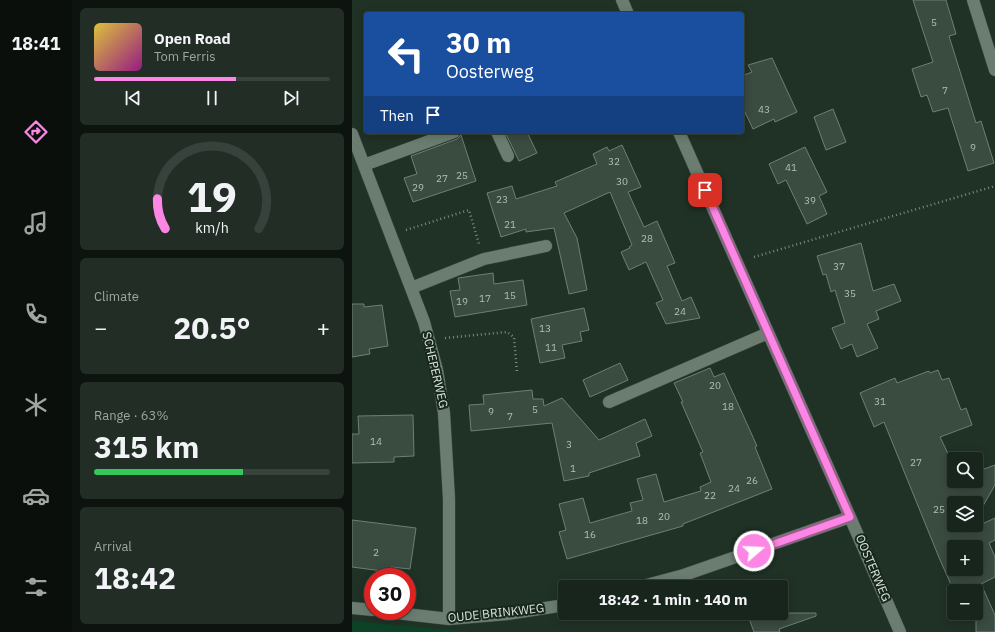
<!DOCTYPE html>
<html lang="en">
<head>
<meta charset="utf-8">
<style>
  :root { --surface:#18251c; --page:#212d25; --text:#f1f3f6; --muted:#9fa5a3; --line:#36423b; --accent:#fc86e4 }
  body { margin:0; font-family:"IBM Plex Sans",sans-serif; background:var(--page); color:var(--text); height:100vh; display:flex; flex-direction:column; font-size:15px; white-space:nowrap }
  * { box-sizing:border-box; margin:0 }
  p { font-size:13px; color:var(--muted) }
  .icon { flex:none; width:22px; height:22px; fill:none; stroke:currentColor; stroke-width:2; stroke-linecap:round; stroke-linejoin:round }
  .map { position:relative; flex:1; overflow:hidden }
  .side { display:flex; flex-direction:column; gap:8px; padding:8px; background:#0d140f; width:280px }
  .side>* { flex:none }
  .banner { position:absolute; left:12px; top:12px; width:380px; height:122px; border-radius:4px; box-shadow:0 2px 10px #0003,0 0 0 1px var(--line); background:#1a4fa0; color:#fff; overflow:hidden }
  .buttons { position:absolute; left:595px; top:452px; display:grid; gap:8px }
  .buttons a { display:grid; place-items:center; width:36px; height:36px; border-radius:4px; background:var(--surface); box-shadow:0 2px 10px #0003,0 0 0 1px var(--line); font-size:20px }
  .speed { position:absolute; left:12px; top:568px; display:flex; gap:8px; font-size:20px; font-weight:700; text-align:center }
  .speed>* { display:grid; place-content:center; width:52px; height:52px; border-radius:50%; background:var(--surface); box-shadow:0 2px 10px #0003,0 0 0 1px var(--line); line-height:1 }
  .speed .limit { border:6px solid #d22; background:#fff; color:#111 }
  .pin { position:absolute; display:grid; place-items:center; width:34px; height:34px; color:#fff; margin:-17px; border-radius:8px; box-shadow:0 2px 6px #0006 }
  .me { position:absolute; width:44px; margin:-22px; rotate:71deg; stroke-linejoin:round; filter:drop-shadow(0 0 3px #0008) }
  .turn { display:flex; align-items:center; gap:14px; height:84px; padding:0 16px; font-size:18px }
  .turn .icon { width:52px; height:52px; stroke-width:2.5 }
  .turn b { display:block; font-size:28px; line-height:34px }
  .then { display:flex; align-items:center; height:38px; padding:0 16px; background:#0003; gap:8px; font-size:15px }
  .big { font-size:30px; font-weight:800; line-height:1.1 }
  .side .card { flex:1; display:flex; flex-direction:column; justify-content:center; gap:6px; min-width:0; padding:0 14px; border-radius:6px; background:var(--page) }
  .side .dial { align-items:center; gap:0 }
  .dial svg { height:104px; overflow:visible; fill:none; stroke:var(--line); stroke-width:7; stroke-linecap:round; text-anchor:middle }
  .dial text { fill:var(--text); stroke:none }
  .song { display:flex; align-items:center; gap:12px }
  .cover { width:48px; height:48px; border-radius:6px; background:linear-gradient(135deg,hsl(50 70% 55%),hsl(310 70% 35%)) }
  .played { height:4px; border-radius:2px; background:linear-gradient(90deg,var(--accent) 60%,var(--line) 60%) }
  .keys { display:flex; justify-content:space-around; direction:ltr }
  .heat { display:flex; justify-content:space-between; align-items:center; font-size:22px; direction:ltr }
  .charge { height:6px; border-radius:3px; background:linear-gradient(90deg,#34c759 63%,var(--line) 0) }
  .trip { position:absolute; left:206px; top:580px; width:230px; height:40px; border-radius:4px; background:var(--surface); box-shadow:0 2px 10px #0003,0 0 0 1px var(--line); font-weight:800; line-height:40px; text-align:center }
  main { display:flex; flex:1; min-height:0 }
  .menu { display:flex; flex-direction:column; width:72px; justify-content:space-around; align-items:center; background:#0a0f0b; color:var(--muted) }
  .menu .icon { width:28px; height:28px }
  .menu .selected { color:var(--accent) }
  .menu b { font-size:18px; color:var(--text) }
  .map>svg:first-child { display:block }
</style>
</head>
<body>
<main>
<nav class="menu">
<b>18:41</b>
<svg class="icon selected" aria-label="directions" viewBox="0 0 24 24"><path d="M12 3l9 9-9 9-9-9zM9 14v-3h6M13 9l2 2-2 2"/></svg>
<svg class="icon" aria-label="music" viewBox="0 0 24 24"><path d="M9 18V5l10-2v13"/><circle cx="6" cy="18" r="3"/><circle cx="16" cy="16" r="3"/></svg>
<svg class="icon" aria-label="phone" viewBox="0 0 24 24"><path d="M5 4h4l2 5-3 2q2 4 5 5l2-3 5 2v4C11 20 4 13 5 4z"/></svg>
<svg class="icon" aria-label="climate" viewBox="0 0 24 24"><path d="M12 3v18M4 7l16 10M4 17L20 7"/></svg>
<svg class="icon" aria-label="car" viewBox="0 0 24 24"><path d="M5 17H2v-5l4-1 3-4h7l3 4 3 1v5h-3M9 17h6M6 11h13"/><circle cx="7" cy="17" r="2"/><circle cx="17" cy="17" r="2"/></svg>
<svg class="icon" aria-label="filters" viewBox="0 0 24 24"><path d="M4 7h16M4 17h16"/><circle cx="9" cy="7" r="2"/><circle cx="15" cy="17" r="2"/></svg>
</nav>
<section class="side">
<div class="card">
<div class="song"><i class="cover"></i><div><b>Open Road</b><p>Tom Ferris</p></div></div>
<div class="played"></div>
<div class="keys"><svg class="icon" aria-label="previous" viewBox="0 0 24 24"><path d="M18 5L8 12l10 7zM5 5v14"/></svg><svg class="icon" aria-label="pause" viewBox="0 0 24 24"><path d="M8 5v14M16 5v14"/></svg><svg class="icon" aria-label="next" viewBox="0 0 24 24"><path d="M6 5l10 7-10 7zM19 5v14"/></svg></div>
</div>
<div class="card dial"><svg viewBox="0 0 100 80">
<path d="M14 69A42 42 0 1 1 86 69"/>
<path d="M14 69A42 42 0 0 1 8 46" stroke="#fc86e4"/>
<text x="50" y="56" font-size="32" font-weight="700">19</text>
<text x="50" y="72" font-size="11">km/h</text>
</svg></div>
<div class="card"><p>Climate</p>
<div class="heat"><a>−</a><b class="big">20.5°</b><a>+</a></div>
</div>
<div class="card"><p>Range · 63%</p><b class="big">315 km</b><div class="charge"></div></div>
<div class="card"><p>Arrival</p><b class="big">18:42</b></div>
</section>
<div class="map">
<svg width="643" height="632" viewBox="0 0 643 632">
  <rect width="100%" height="100%" fill="#203126"/>
  <!-- green -->
  <path fill="#0c4327" d="M0,621L120,632H0Z"/>
  <!-- building -->
  <path fill="#3a4b40" stroke="#6d8073" fill-rule="evenodd" d="M561,0H594L604,34L597,36L624,123L629,121L642,163L616,171L596,108L581,112L575,95L569,97L560,69L581,62Z
    M420,58L445,112L423,122L422,119L401,129L390,106V76L400,72L396,65Z
    M481,109L494,142L474,150L462,117Z
    M153,132H175L185,153L167,161Z
    M109,135L124,181L61,202L52,178L65,174L59,156L105,139Z
    M270,145L289,187L276,192L292,227L305,221L323,263L315,266L330,301L339,297L348,318L314,324L304,303L311,300L294,262L277,270L269,252L278,248L277,247L280,245L258,192L212,213L225,238L235,290L217,294L202,228L174,232V229L149,237L135,193L160,186L164,199L205,186L203,182L245,164L241,154L255,147L257,151Z
    M453,147L475,192L467,196L475,214L455,224L434,180L426,184L417,164Z
    M509,243L521,291L542,284L549,301L524,311L527,319L515,324L526,348L505,357L500,344L489,349L480,328L493,323L483,290L479,292L474,274L471,275L465,256Z
    M141,273L142,284L171,280L175,305L103,317L98,291L108,290L106,278Z
    M0,304H12V307L30,305L36,346L17,349L18,354L0,357Z
    M232,308L237,330L228,332L230,341L210,345L213,358L188,363L179,319Z
    M268,363L276,380L238,397L231,380Z
    M358,368L362,377L372,373L405,446L403,447L420,489L331,524V526L215,559L207,532L214,530L207,504L231,498L238,523L280,511L278,503L291,500L285,479L304,474L312,502L349,491L348,487L359,482L348,453L351,452L329,402H331L322,383Z
    M586,370L590,380L597,378L609,410L614,408L620,425L588,437L602,466V481H624V472L643,465V485L624,518V503H602V525H620L617,530L643,518V540L637,543L643,557V577L629,584L643,615V632H624V591H602L588,560L532,422L522,427L508,393L543,378L545,383L577,371L578,373ZM602,547H624V569H602Z
    M180,390L181,399H191L192,406L210,398L247,440L293,419L300,436L284,443L288,456L237,473V476L212,481L200,423L119,431L117,405L132,404L131,395Z
    M61,415L62,456L42,457V462L0,463V434H7L6,416Z
    M0,520L64,528L58,569L39,567L38,572L0,567Z
    M395,613H464V616L427,629L428,632H402Z"/>
  <g fill="none" stroke-linecap="round" stroke-linejoin="round">
    <defs>
      <path id="minor" d="M270,0L276,14
        M621,0L643,70
        M145,132L156,156
        M327,132L498,517L548,632
        M0,134L72,322L85,370L92,413L97,499V619
        M12,165L102,132
        M59,288L132,259L194,246
        M257,402L416,333
        M287,587L332,575L498,517
        M0,608L21,610
        M27,611L97,619L155,614L213,605"/>
    </defs>
    <!-- minor casing -->
    <use href="#minor" stroke="#404e45" stroke-width="13"/>
    <!-- path -->
    <path stroke="#7d8b82" stroke-width="2.5" stroke-dasharray="1 3" stroke-linecap="butt" d="M54,230L117,210L127,244
      M402,257L643,186
      M93,338L155,332L162,337L165,372"/>
    <!-- minor -->
    <use href="#minor" stroke="#6b7d71" stroke-width="12"/>
  </g>
  <g fill="none" stroke-linecap="round" stroke-linejoin="round">
    <defs>
      <path id="route" d="M353,190L498,517L402,551"/>
    </defs>
    <!-- route casing -->
    <use href="#route" stroke="#a45794" stroke-width="10"/>
    <!-- route -->
    <use href="#route" stroke="#fc86e4" stroke-width="7"/>
  </g>
  <g text-anchor="middle" stroke-width="4" stroke-linejoin="round" paint-order="stroke">
    <!-- number labels -->
    <g font-size="10" fill="#b3beb6">
      <text x="582" y="26">5</text>
      <text x="593" y="94">7</text>
      <text x="412" y="113">43</text>
      <text x="621" y="151">9</text>
      <text x="262" y="165">32</text>
      <text x="439" y="171">41</text>
      <text x="110" y="179">25</text>
      <text x="90" y="182">27</text>
      <text x="270" y="185">30</text>
      <text x="66" y="191">29</text>
      <text x="150" y="203">23</text>
      <text x="458" y="204">39</text>
      <text x="158" y="228">21</text>
      <text x="295" y="242">28</text>
      <text x="487" y="270">37</text>
      <text x="498" y="297">35</text>
      <text x="158" y="299">15</text>
      <text x="133" y="302">17</text>
      <text x="110" y="305">19</text>
      <text x="328" y="315">24</text>
      <text x="193" y="332">13</text>
      <text x="199" y="351">11</text>
      <text x="363" y="389">20</text>
      <text x="528" y="405">31</text>
      <text x="376" y="410">18</text>
      <text x="183" y="413">5</text>
      <text x="139" y="415">9</text>
      <text x="158" y="420">7</text>
      <text x="24" y="445">14</text>
      <text x="217" y="448">3</text>
      <text x="564" y="466">27</text>
      <text x="221" y="472">1</text>
      <text x="400" y="484">26</text>
      <text x="382" y="492">24</text>
      <text x="358" y="499">22</text>
      <text x="587" y="513">25</text>
      <text x="312" y="520">20</text>
      <text x="290" y="524">18</text>
      <text x="238" y="538">16</text>
      <text x="24" y="556">2</text>
    </g>
    <!-- street labels -->
    <g font-size="12" fill="#dbe5de" stroke="#17271c">
      <text transform="translate(83 370) rotate(77)" y="4">SCHEPERWEG</text>
      <text transform="translate(521 568) rotate(67)" y="4">OOSTERWEG</text>
      <text transform="translate(144 613) rotate(-6)" y="4">OUDE BRINKWEG</text>
    </g>
  </g>
</svg>
<div class="buttons">
<a><svg class="icon" aria-label="search" viewBox="0 0 24 24"><circle cx="10" cy="10" r="6"/><path d="M15 15l6 6"/></svg></a>
<a><svg class="icon" aria-label="layers" viewBox="0 0 24 24"><path d="M12 4l9 5-9 5-9-5zM3 14l9 5 9-5"/></svg></a>
<a>+</a>
<a>−</a>
</div>
<div class="speed"><div class="limit">30</div></div>
<div class="pin" style="left:353px;top:190px;background:#d93025"><svg class="icon" aria-label="arrive" viewBox="0 0 24 24"><path d="M6 21V4h12l-3 4 3 4H6"/></svg></div>
<svg class="me" style="left:402px;top:551px" viewBox="-20 -20 40 40"><circle r="17" fill="#fc86e4" stroke="#fff" stroke-width="3"/><path d="M0-11L8 9 0 5-8 9z" fill="#fff"/></svg>
<div class="trip">18:42 · 1 min · 140 m</div>
<div class="banner">
<div class="turn"><svg class="icon" aria-label="left" viewBox="0 0 24 24"><path d="M17 20v-9H6M10 6l-5 5 5 5"/></svg><div><b>30 m</b>Oosterweg</div></div>
<div class="then">Then<svg class="icon" aria-label="arrive" viewBox="0 0 24 24"><path d="M6 21V4h12l-3 4 3 4H6"/></svg></div>
</div>
</div>
</main>
</body>
</html>
